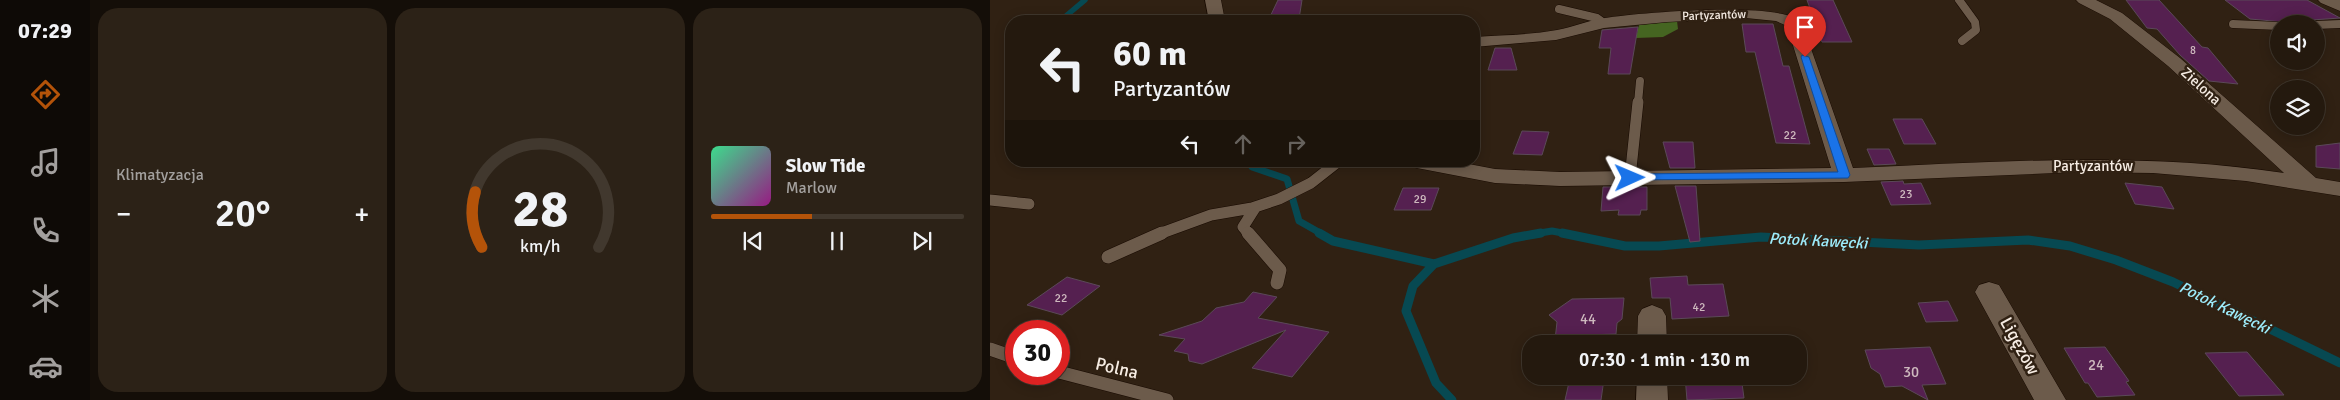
<!DOCTYPE html>
<html lang="pl">
<head>
<meta charset="utf-8">
<style>
  :root { --surface:#24190e; --page:#2c2217; --text:#f1f3f6; --muted:#a3a09e; --line:#41382e; --accent:#b45309 }
  body { margin:0; font-family:Signika,sans-serif; background:var(--page); color:var(--text); height:100vh; display:flex; flex-direction:column; font-size:19px; white-space:nowrap }
  * { box-sizing:border-box; margin:0 }
  p { font-size:16px; color:var(--muted) }
  .icon { flex:none; width:28px; height:28px; fill:none; stroke:currentColor; stroke-width:2; stroke-linecap:round; stroke-linejoin:round }
  .map { position:relative; flex:1; overflow:hidden }
  .drawer { display:flex; flex-direction:column; gap:8px; padding:8px; background:#140e08; width:900px }
  .drawer>* { flex:none }
  .hud { position:absolute; left:15px; top:15px; width:475px; height:152px; border-radius:20px; box-shadow:0 2px 12px #0003,0 0 0 1px var(--line); background:#24190e; color:var(--text); overflow:hidden }
  .tools { position:absolute; left:1280px; top:15px; display:grid; gap:10px }
  .tools a { display:grid; place-items:center; width:55px; height:55px; border-radius:50%; background:var(--surface); box-shadow:0 2px 12px #0003,0 0 0 1px var(--line); font-size:25px }
  .speed { position:absolute; left:15px; top:320px; display:flex; gap:10px; font-size:25px; font-weight:700; text-align:center }
  .speed>* { display:grid; place-content:center; width:65px; height:65px; border-radius:50%; background:var(--surface); box-shadow:0 2px 12px #0003,0 0 0 1px var(--line); line-height:1 }
  .speed .limit { border:8px solid #d22; background:#fff; color:#111 }
  .pin { position:absolute; display:grid; place-items:center; width:42px; height:42px; color:#fff; margin:-51px -21px; border-radius:50% 50% 50% 0; rotate:-45deg; box-shadow:0 0 5px #0007 }
  .pin .icon { rotate:45deg }
  .me { position:absolute; width:55px; margin:-28px; rotate:89deg; stroke-linejoin:round; filter:drop-shadow(0 0 4px #0008) }
  .turn { display:flex; align-items:center; gap:18px; height:105px; padding:0 25px; font-size:22px }
  .turn .icon { width:65px; height:65px; stroke-width:2.5 }
  .turn b { display:block; font-size:35px; line-height:42px }
  .lanes { display:flex; align-items:center; height:48px; padding:0 25px; background:#0003; justify-content:center; gap:25px; direction:ltr }
  .lanes .off { opacity:.35 }
  .big { font-size:38px; font-weight:600; line-height:1.1 }
  .drawer .tile { flex:1; display:flex; flex-direction:column; justify-content:center; gap:8px; min-width:0; padding:0 18px; border-radius:20px; background:var(--page) }
  .drawer .dial { align-items:center; gap:0 }
  .dial svg { height:130px; overflow:visible; fill:none; stroke:var(--line); stroke-width:7; stroke-linecap:round; text-anchor:middle }
  .dial text { fill:var(--text); stroke:none }
  .song { display:flex; align-items:center; gap:15px }
  .cover { width:60px; height:60px; border-radius:8px; background:linear-gradient(135deg,hsl(150 70% 55%),hsl(310 70% 35%)) }
  .played { height:5px; border-radius:2px; background:linear-gradient(90deg,var(--accent) 40%,var(--line) 40%) }
  .keys { display:flex; justify-content:space-around; direction:ltr }
  .heat { display:flex; justify-content:space-between; align-items:center; font-size:28px; direction:ltr }
  .drawer .tiles { flex:1; display:grid; gap:8px; grid-template-columns:repeat(3,1fr) }
  .trip { position:absolute; left:532px; top:335px; width:285px; height:50px; border-radius:20px; background:var(--surface); box-shadow:0 2px 12px #0003,0 0 0 1px var(--line); font-weight:600; line-height:50px; text-align:center }
  main { display:flex; flex:1; min-height:0 }
  .tabs { display:flex; flex-direction:column; width:90px; justify-content:space-around; align-items:center; background:#0e0a06; color:var(--muted) }
  .tabs .icon { width:35px; height:35px }
  .tabs .current { color:var(--accent) }
  .tabs b { font-size:22px; color:var(--text) }
  .map>svg:first-child { display:block }
</style>
</head>
<body>
<main>
<nav class="tabs">
<b>07:29</b>
<svg class="icon current" aria-label="directions" viewBox="0 0 24 24"><path d="M12 3l9 9-9 9-9-9zM9 14v-3h6M13 9l2 2-2 2"/></svg>
<svg class="icon" aria-label="music" viewBox="0 0 24 24"><path d="M9 18V5l10-2v13"/><circle cx="6" cy="18" r="3"/><circle cx="16" cy="16" r="3"/></svg>
<svg class="icon" aria-label="phone" viewBox="0 0 24 24"><path d="M5 4h4l2 5-3 2q2 4 5 5l2-3 5 2v4C11 20 4 13 5 4z"/></svg>
<svg class="icon" aria-label="climate" viewBox="0 0 24 24"><path d="M12 3v18M4 7l16 10M4 17L20 7"/></svg>
<svg class="icon" aria-label="car" viewBox="0 0 24 24"><path d="M5 17H2v-5l4-1 3-4h7l3 4 3 1v5h-3M9 17h6M6 11h13"/><circle cx="7" cy="17" r="2"/><circle cx="17" cy="17" r="2"/></svg>
</nav>
<section class="drawer">
<div class="tiles">
<div class="tile"><p>Klimatyzacja</p>
<div class="heat"><a>−</a><b class="big">20°</b><a>+</a></div>
</div>
<div class="tile dial"><svg viewBox="0 0 100 80">
<path d="M14 69A42 42 0 1 1 86 69"/>
<path d="M14 69A42 42 0 0 1 10 35" stroke="#b45309"/>
<text x="50" y="56" font-size="32" font-weight="700">28</text>
<text x="50" y="72" font-size="11">km/h</text>
</svg></div>
<div class="tile">
<div class="song"><i class="cover"></i><div><b>Slow Tide</b><p>Marlow</p></div></div>
<div class="played"></div>
<div class="keys"><svg class="icon" aria-label="previous" viewBox="0 0 24 24"><path d="M18 5L8 12l10 7zM5 5v14"/></svg><svg class="icon" aria-label="pause" viewBox="0 0 24 24"><path d="M8 5v14M16 5v14"/></svg><svg class="icon" aria-label="next" viewBox="0 0 24 24"><path d="M6 5l10 7-10 7zM19 5v14"/></svg></div>
</div>
</div>
</section>
<div class="map">
<svg width="1350" height="400" viewBox="0 0 1350 400">
  <rect width="100%" height="100%" fill="#302113"/>
  <!-- forest -->
  <path fill="#456521" d="M687,21L688,29L673,37L646,38L649,25Z"/>
  <g fill="none" stroke-linecap="round" stroke-linejoin="round">
    <!-- stream-far2 -->
    <path stroke="#074952" stroke-width="5.5" d="M70,21L95,0"/>
    <!-- stream-far1 -->
    <path stroke="#074952" stroke-width="7" d="M259,161L262,167L297,179L309,221L332,234
      M544,234L562,231L578,234"/>
    <!-- stream -->
    <path stroke="#074952" stroke-width="9" d="M329,233L343,241L444,264
      M572,233L635,246H669L771,237L929,245L1038,240L1080,246L1126,260L1183,282L1350,363
      M462,400L446,383L416,311L423,286L444,264L523,238L551,233"/>
  </g>
  <!-- building -->
  <path fill="#552050" stroke="#5b4958" d="M288,0H312L309,19L278,21Z
    M817,0H843L862,42H832Z
    M1136,0H1169L1212,47L1218,48L1248,84L1219,81L1190,55L1167,29L1157,28Z
    M1235,0H1317L1350,18L1293,22L1260,19Z
    M752,24H783L793,66H799L820,144L786,143L765,52H756Z
    M648,27L640,74H618L621,48H609L612,30Z
    M505,48H521L527,70H498Z
    M903,119H932L946,144H914Z
    M532,131L559,132L552,155L523,154Z
    M673,142H703L705,168H680Z
    M1350,143V169L1326,167V146Z
    M877,149H899L906,164L884,165Z
    M913,181L914,184L931,183L941,204L901,205L891,182Z
    M1135,183L1172,187L1184,209L1145,204Z
    M685,186H706L710,241L700,242Z
    M613,187H657V210H651L650,215H628L629,210L611,211Z
    M413,188H449L441,210H404Z
    M697,276L698,285L733,284L739,316L682,319L680,298H662L660,278Z
    M77,277L110,286L72,315L37,305Z
    M263,292L287,297L268,318L339,332L302,377L262,368L296,330L212,364L199,361L198,354L184,351L195,339L169,335L212,321L226,308L254,302Z
    M634,298L632,319L627,323L626,334L596,335L595,340H565L567,322L559,315L582,299Z
    M958,301L968,321L936,322L928,303Z
    M940,347L956,384L932,385L938,400L912,386L895,387L890,374L881,368L875,350Z
    M1115,347L1139,381L1136,382L1145,395L1107,397L1098,383H1095L1074,348Z
    M1257,352L1294,395L1249,396L1215,353Z
    M695,376H751L754,398L697,400Z
    M580,378L614,379L611,400H575Z"/>
  <g fill="none" stroke-linecap="round" stroke-linejoin="round">
    <defs>
      <path id="lane-far2" d="M969,0L985,22L986,30L972,41
        M569,9L607,18L614,23
        M1243,24L1289,26
        M1326,25L1350,24
        M648,103L650,81"/>
      <path id="lane-far1" d="M640,178L648,102
        M0,200L39,204
        M169,234L221,215L262,208L289,199L321,183L349,161
        M259,234L253,227L265,208"/>
      <path id="lane" d="M258,233L290,270L287,283
        M118,257L172,233
        M0,349L26,358
        M69,372L177,400"/>
      <path id="street" d="M215,0H231L235,21H219Z
        M1086,0H1106L1132,13L1190,58L1326,178L1350,182V196L1256,181L1163,173L1088,172L854,182L570,186L505,183L427,168L419,166L416,161H463L505,169L570,172L841,168L797,26L786,21L756,18L677,22L614,28L566,40L484,47V37C511,35 540,35 567,30C583,27 599,20 615,18C647,13 795,0 812,23L863,168C1007,162 1151,151 1294,173L1178,66L1120,19L1089,3Z
        M1328,0H1350V11L1331,3Z
        M999,282L1009,285L1076,400H1044L985,292L989,285Z
        M662,305L672,309L676,316L677,344H647L648,316L652,309Z
        M647,376H677L678,400H646Z"/>
    </defs>
    <!-- lane-far2 casing -->
    <use href="#lane-far2" stroke="#180a01" stroke-width="9"/>
    <!-- lane-far1 casing -->
    <use href="#lane-far1" stroke="#180a01" stroke-width="12"/>
    <!-- lane casing -->
    <use href="#lane" stroke="#180a01" stroke-width="14"/>
    <!-- street casing -->
    <use href="#street" stroke="#180a01" stroke-width="1"/>
    <!-- lane-far2 -->
    <use href="#lane-far2" stroke="#6c5b4b" stroke-width="8"/>
    <!-- lane-far1 -->
    <use href="#lane-far1" stroke="#6c5b4b" stroke-width="11"/>
    <!-- lane -->
    <use href="#lane" stroke="#6c5b4b" stroke-width="13"/>
    <!-- street -->
    <use href="#street" fill="#6c5b4b" fill-rule="evenodd"/>
  </g>
  <!-- route -->
  <path fill="#1a73e8" stroke="#114b97" d="M812,55L819,57L860,175L858,178L636,180L635,178L640,174L848,172L811,57Z"/>
  <g text-anchor="middle" stroke-width="5" stroke-linejoin="round" paint-order="stroke">
    <!-- far-number labels -->
    <g font-size="11" fill="#ceb9be">
      <text x="1203" y="54">8</text>
    </g>
    <!-- far-street labels -->
    <g font-size="12" fill="#f6ece3" stroke="#302113">
      <text transform="translate(724 15) rotate(-2)" y="4">Partyzantów</text>
    </g>
    <!-- number labels -->
    <g font-size="12" fill="#ceb9be">
      <text x="800" y="139">22</text>
      <text x="916" y="198">23</text>
      <text x="430" y="203">29</text>
      <text x="71" y="302">22</text>
      <text x="709" y="311">42</text>
    </g>
    <!-- street labels -->
    <g font-size="15" fill="#f6ece3" stroke="#302113">
      <text transform="translate(1211 86) rotate(42)" y="5">Zielona</text>
      <text x="1103" y="171">Partyzantów</text>
    </g>
    <!-- near-number labels -->
    <g font-size="15" fill="#ceb9be">
      <text x="598" y="324">44</text>
      <text x="1106" y="370">24</text>
      <text x="921" y="377">30</text>
    </g>
    <!-- water labels -->
    <g font-size="16" font-style="italic" fill="#9decfb" stroke="#302113">
      <text transform="translate(828 240) rotate(3)" y="6">Potok Kawęcki</text>
      <text transform="translate(1235 307) rotate(26)" y="6">Potok Kawęcki</text>
    </g>
    <!-- near-street labels -->
    <g font-size="18" fill="#f6ece3" stroke="#302113">
      <text transform="translate(1030 346) rotate(61)" y="6">Ligęzów</text>
      <text transform="translate(127 368) rotate(13)" y="6">Polna</text>
    </g>
  </g>
</svg>
<div class="tools">
<a><svg class="icon" aria-label="sound" viewBox="0 0 24 24"><path d="M4 9h4l5-4v14l-5-4H4zM17 9q2 3 0 6"/></svg></a>
<a><svg class="icon" aria-label="layers" viewBox="0 0 24 24"><path d="M12 4l9 5-9 5-9-5zM3 14l9 5 9-5"/></svg></a>
</div>
<div class="speed"><div class="limit">30</div></div>
<div class="pin" style="left:815px;top:57px;background:#d93025"><svg class="icon" aria-label="arrive" viewBox="0 0 24 24"><path d="M6 21V4h12l-3 4 3 4H6"/></svg></div>
<svg class="me" style="left:640px;top:178px" viewBox="-20 -20 40 40"><path d="M0-17L14 15 0 8-14 15z" fill="#1a73e8" stroke="#fff" stroke-width="4"/></svg>
<div class="trip">07:30 · 1 min · 130 m</div>
<div class="hud">
<div class="turn"><svg class="icon" aria-label="left" viewBox="0 0 24 24"><path d="M17 20v-9H6M10 6l-5 5 5 5"/></svg><div><b>60 m</b>Partyzantów</div></div>
<div class="lanes"><svg class="icon" aria-label="left" viewBox="0 0 24 24"><path d="M17 20v-9H6M10 6l-5 5 5 5"/></svg><svg class="icon off" aria-label="ahead" viewBox="0 0 24 24"><path d="M12 20V5M6 11l6-6 6 6"/></svg><svg class="icon off" aria-label="right" viewBox="0 0 24 24"><path d="M7 20v-9h11M14 6l5 5-5 5"/></svg></div>
</div>
</div>
</main>
</body>
</html>
